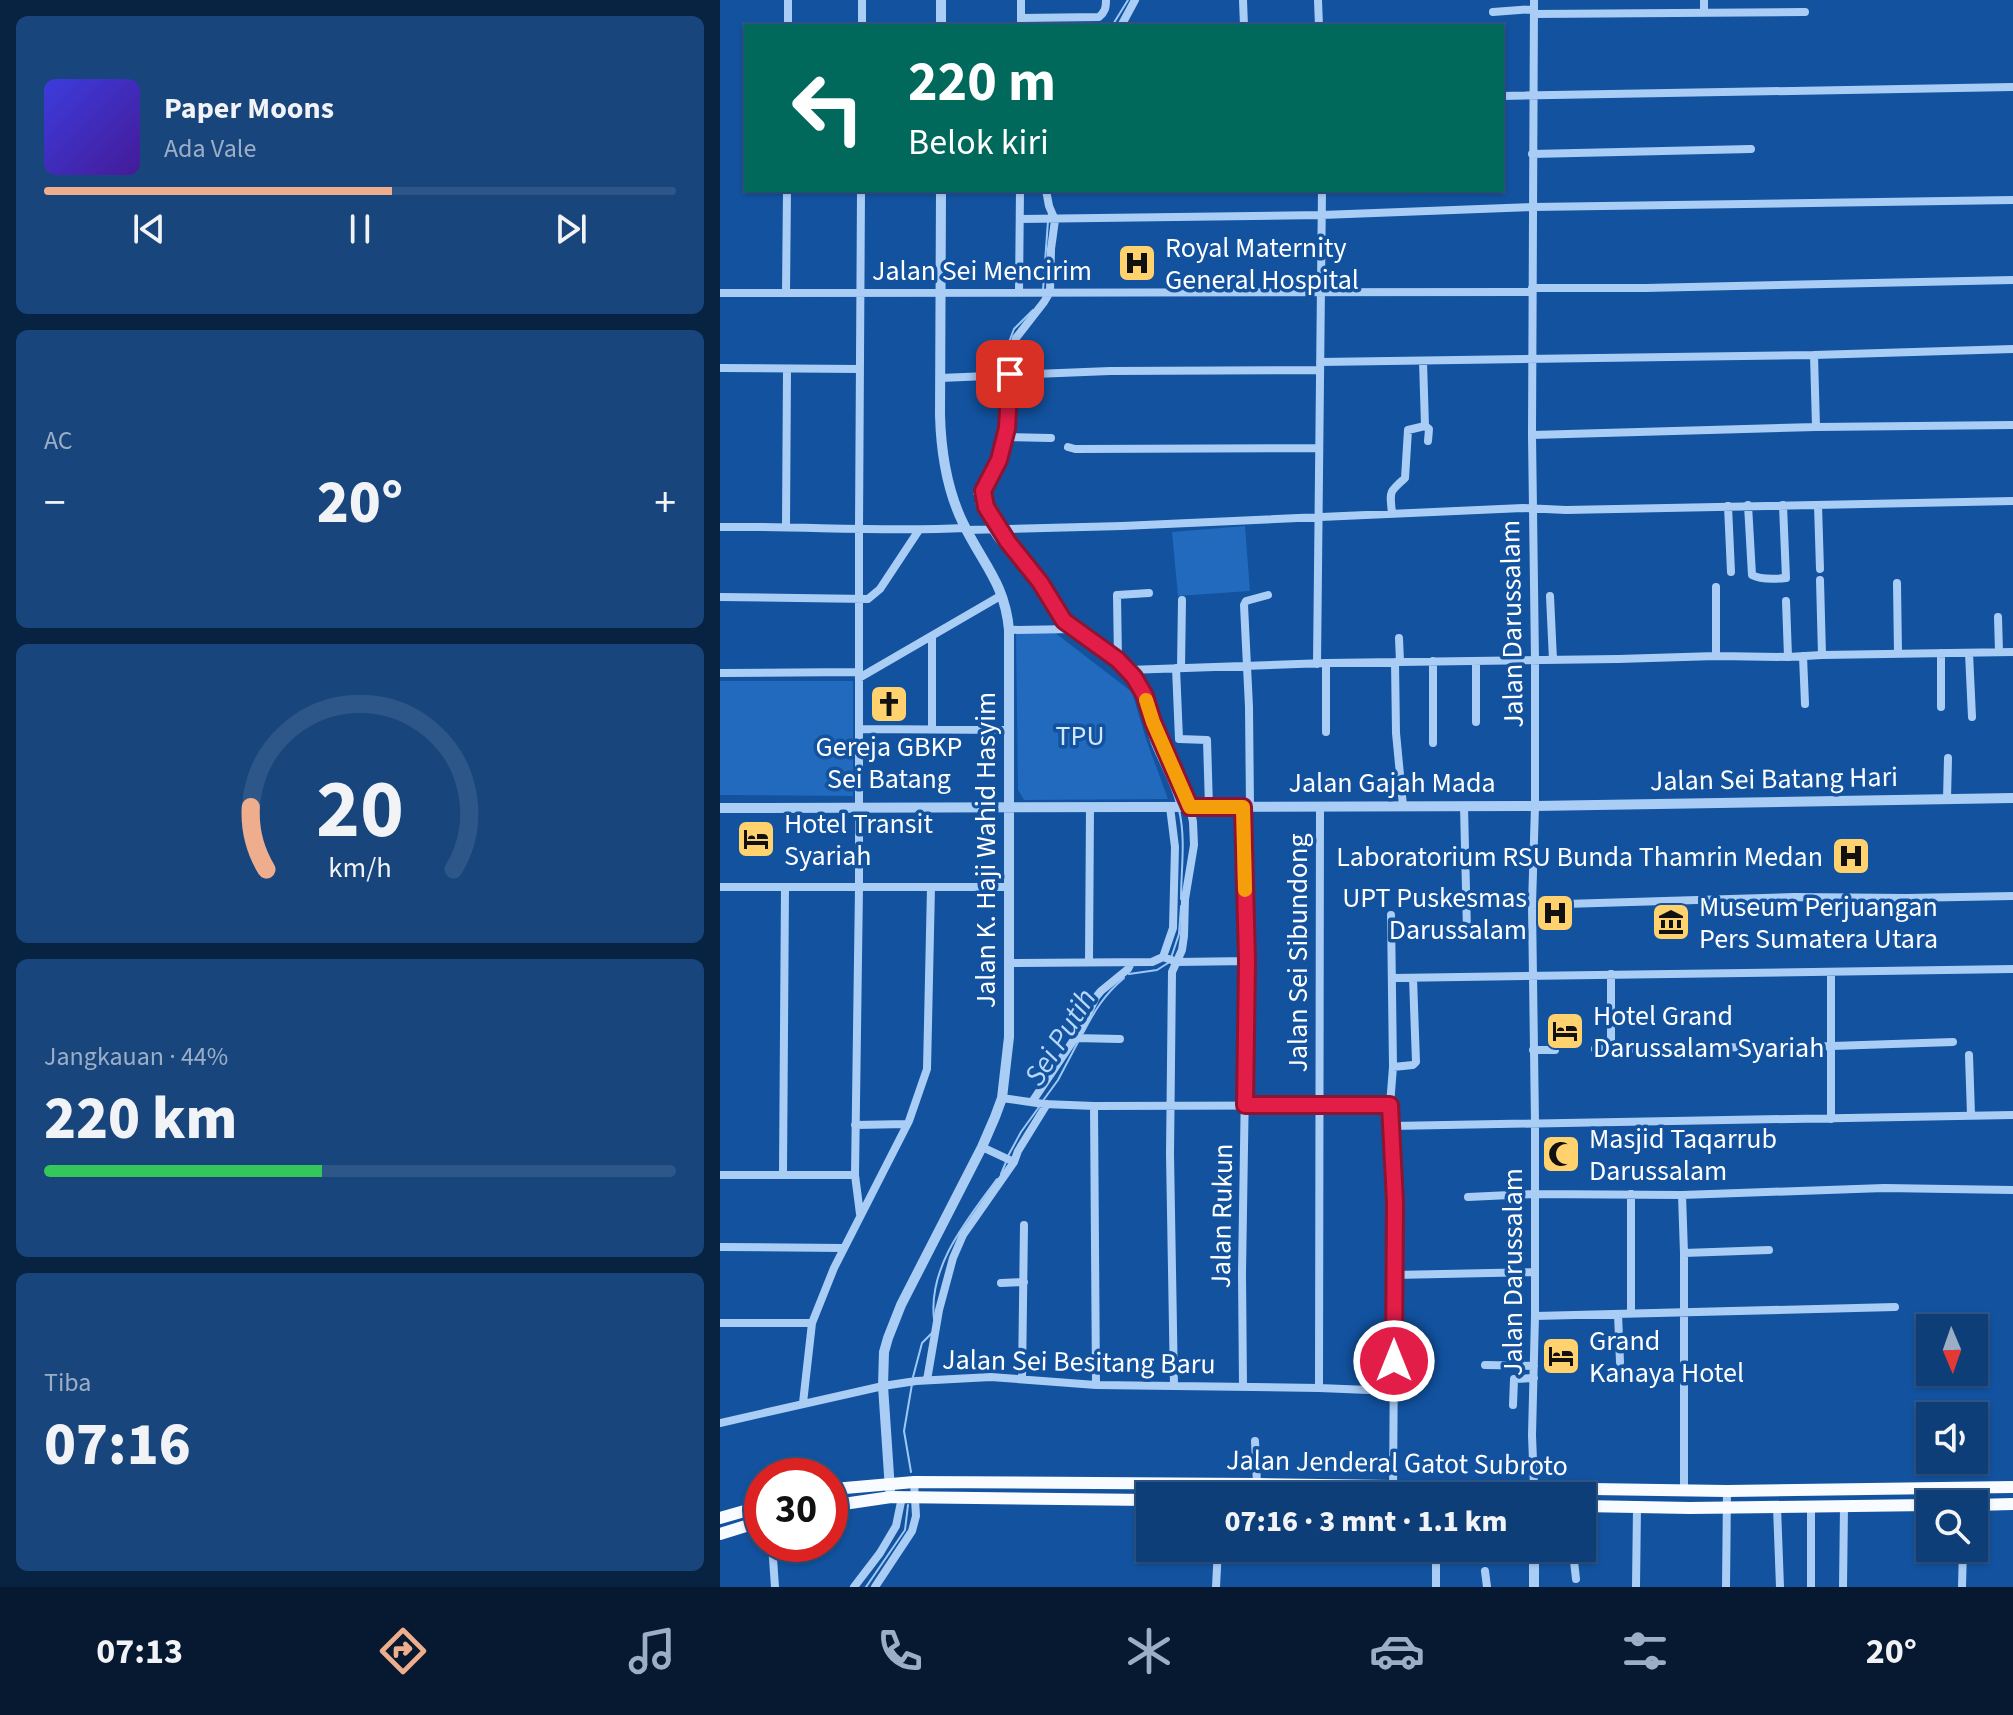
<!DOCTYPE html>
<html lang="id">
<head>
<meta charset="utf-8">
<style>
  :root { --surface:#0e3e77; --page:#17457c; --text:#f1f3f6; --muted:#9baec6; --line:#2e5789; --accent:#eead8d }
  body { margin:0; font-family:"Source Sans 3",sans-serif; background:var(--page); color:var(--text); height:100vh; display:flex; flex-direction:column; font-size:30px; white-space:nowrap }
  * { box-sizing:border-box; margin:0 }
  p { font-size:26px; color:var(--muted) }
  .icon { flex:none; width:44px; height:44px; fill:none; stroke:currentColor; stroke-width:2; stroke-linecap:round; stroke-linejoin:round }
  .map { position:relative; flex:1; overflow:hidden }
  .drawer { display:flex; flex-direction:column; gap:16px; padding:16px; background:#082241; width:720px }
  .drawer>* { flex:none }
  .top-card { position:absolute; left:24px; top:24px; width:760px; height:168px; border-radius:0px; box-shadow:0 2px 6px #0004,0 0 0 2px var(--line); background:#00695c; color:#fff; overflow:hidden }
  .needle { width:52px; rotate:178deg }
  .tools { position:absolute; left:1196px; top:1314px; display:grid; gap:16px }
  .tools a { display:grid; place-items:center; width:72px; height:72px; border-radius:0px; background:var(--surface); box-shadow:0 2px 6px #0004,0 0 0 2px var(--line); font-size:40px }
  .speed { position:absolute; left:24px; top:1458px; display:flex; gap:16px; font-size:40px; font-weight:700; text-align:center }
  .speed>* { display:grid; place-content:center; width:104px; height:104px; border-radius:50%; background:var(--surface); box-shadow:0 2px 6px #0004,0 0 0 2px var(--line); line-height:1 }
  .speed .limit { border:12px solid #d22; background:#fff; color:#111 }
  .pin { position:absolute; display:grid; place-items:center; width:68px; height:68px; color:#fff; margin:-34px; border-radius:16px; box-shadow:0 4px 12px #0006 }
  .me { position:absolute; width:88px; margin:-44px; rotate:0deg; stroke-linejoin:round; filter:drop-shadow(0 0 6px #0008) }
  .turn { display:flex; align-items:center; gap:28px; height:168px; padding:0 32px; font-size:36px }
  .turn .icon { width:104px; height:104px; stroke-width:2.5 }
  .turn b { display:block; font-size:56px; line-height:68px }
  .big { font-size:60px; font-weight:800; line-height:1.1 }
  .drawer .card { flex:1; display:flex; flex-direction:column; justify-content:center; gap:12px; min-width:0; padding:0 28px; border-radius:12px; background:var(--page) }
  .drawer .dial { align-items:center; gap:0 }
  .dial svg { height:208px; overflow:visible; fill:none; stroke:var(--line); stroke-width:7; stroke-linecap:round; text-anchor:middle }
  .dial text { fill:var(--text); stroke:none }
  .song { display:flex; align-items:center; gap:24px }
  .cover { width:96px; height:96px; border-radius:12px; background:linear-gradient(135deg,hsl(240 70% 55%),hsl(260 70% 35%)) }
  .played { height:8px; border-radius:4px; background:linear-gradient(90deg,var(--accent) 55%,var(--line) 55%) }
  .keys { display:flex; justify-content:space-around; direction:ltr }
  .heat { display:flex; justify-content:space-between; align-items:center; font-size:44px; direction:ltr }
  .charge { height:12px; border-radius:6px; background:linear-gradient(90deg,#34c759 44%,var(--line) 0) }
  .trip { position:absolute; left:416px; top:1482px; width:460px; height:80px; border-radius:0px; background:var(--surface); box-shadow:0 2px 6px #0004,0 0 0 2px var(--line); font-weight:800; line-height:80px; text-align:center }
  .tab-bar { display:flex; height:128px; justify-content:space-around; align-items:center; background:#061930; color:var(--muted) }
  .tab-bar .icon { width:56px; height:56px }
  .tab-bar .active { color:var(--accent) }
  .tab-bar b { font-size:36px; color:var(--text) }
  main { display:flex; flex:1; min-height:0 }
  .map>svg:first-child { display:block }
</style>
</head>
<body>
<main>
<section class="drawer">
<div class="card">
<div class="song"><i class="cover"></i><div><b>Paper Moons</b><p>Ada Vale</p></div></div>
<div class="played"></div>
<div class="keys"><svg class="icon" aria-label="previous" viewBox="0 0 24 24"><path d="M18 5L8 12l10 7zM5 5v14"/></svg><svg class="icon" aria-label="pause" viewBox="0 0 24 24"><path d="M8 5v14M16 5v14"/></svg><svg class="icon" aria-label="next" viewBox="0 0 24 24"><path d="M6 5l10 7-10 7zM19 5v14"/></svg></div>
</div>
<div class="card"><p>AC</p>
<div class="heat"><a>−</a><b class="big">20°</b><a>+</a></div>
</div>
<div class="card dial"><svg viewBox="0 0 100 80">
<path d="M14 69A42 42 0 1 1 86 69"/>
<path d="M14 69A42 42 0 0 1 8 45" stroke="#eead8d"/>
<text x="50" y="56" font-size="32" font-weight="700">20</text>
<text x="50" y="72" font-size="11">km/h</text>
</svg></div>
<div class="card"><p>Jangkauan · 44%</p><b class="big">220 km</b><div class="charge"></div></div>
<div class="card"><p>Tiba</p><b class="big">07:16</b></div>
</section>
<div class="map">
<svg width="1293" height="1587" viewBox="0 0 1293 1587">
  <rect width="100%" height="100%" fill="#12529f"/>
  <!-- green -->
  <path fill="#216abd" d="M525,526L530,591L458,596L452,532Z
    M296,632H334L412,692L426,739L448,799L304,800L298,790Z
    M0,681H133V796L0,795Z"/>
  <g fill="none" stroke-linecap="round" stroke-linejoin="round">
    <!-- stream -->
    <path stroke="#9cc8f7" stroke-width="2" d="M392,26L408,0
      M323,290L328,221
      M283,374L286,350L294,329L313,310
      M254,494L259,481L271,464L279,435L283,411L282,380
      M256,503L268,527
      M271,533C280,549 294,558 305,572C318,590 326,610 341,626
      M349,633C374,652 409,672 421,703C426,717 427,732 433,746C441,765 452,784 457,804
      M459,810C466,839 461,870 461,899
      M451,958L459,934L461,906
      M409,974L437,970L448,963
      M363,1033C375,1010 384,995 404,978
      M322,1102L338,1080L358,1042
      M288,1156L301,1132L319,1107
      M281,1174L286,1162
      M214,1319C208,1266 247,1220 277,1179
      M193,1377L202,1343L212,1333
      M191,1472L184,1431L192,1384
      M146,1587L185,1530L188,1505"/>
    <!-- minor -->
    <path stroke="#aacdf5" stroke-width="8" d="M523,0L524,26
      M598,0L599,26
      M814,0L812,435L815,660V806L812,905L815,1123V1316L812,1435L814,1487
      M773,12L814,9
      M984,13V0
      M814,14L1085,12
      M301,18L379,17C385,12 386,8 386,0
      M68,26V0
      M142,26V0
      M301,26V0
      M401,26L415,0
      M782,96L1293,87
      M812,154L1031,149
      M326,190L329,206L335,220L331,249L330,292L324,302L296,338L290,361L289,410L285,437L279,460L266,485L263,496L266,507L288,542L307,564L344,621L353,628
      M300,219L602,215L812,207L1293,200
      M812,288H925L1293,280
      M66,292L67,190
      M299,292L300,190
      M0,293L812,292
      M1094,355L1096,427
      M703,361L705,426L709,429L708,441
      M600,362L1094,355L1293,349
      M0,368L140,369
      M220,378L390,371L600,370
      M812,435L1096,427L1293,425
      M285,437L331,438
      M348,447L355,449L599,448
      M1028,505L1032,575C1041,580 1056,579 1066,578L1063,505
      M1098,505L1100,569
      M1008,506L1011,572
      M672,514C670,491 668,493 685,478L688,430L705,426
      M66,526L67,369
      M0,527C82,526 164,532 245,528
      M246,530L402,526L803,508L846,510L1293,501
      M1100,580L1102,655
      M1177,583L1178,654
      M830,596L833,660
      M0,597L148,599L160,589L199,530
      M1066,601L1068,657
      M1278,617L1279,652
      M289,630L354,629L398,660L408,670L606,663L898,659L996,656L1068,657L1102,655L1293,652
      M679,638L680,662
      M1221,653V707
      M1249,653L1252,717
      M996,656V587
      M1083,656L1085,704
      M398,660L397,595L429,593
      M713,661V743
      M675,662L676,733L683,806
      M597,664L602,190
      M456,668L459,739L487,740L489,807
      M461,668L462,600
      M408,670L425,696L433,722L470,807L473,822L474,845L465,899L464,936L462,950L452,972L450,1154L454,1386
      M0,673L138,672
      M139,678L282,595
      M756,722V661
      M139,729L289,730
      M212,729V636
      M606,732V663
      M1227,799L1228,758
      M744,806L747,932
      M530,807L529,707L524,605L526,601L548,595
      M0,887H289
      M812,905L1075,897L1187,898L1293,896
      M671,915L673,1067L670,1105L675,1202L673,1496
      M443,957L457,962L527,961
      M369,962L370,807
      M289,963L432,962L443,957L453,928L455,847L450,807
      M891,974V1048
      M673,978L1293,969
      M355,1038L400,1039
      M875,1049L1112,1046L1233,1042
      M813,1050H835
      M1249,1055L1251,1115
      M673,1067L693,1065L696,1062L693,978
      M282,1098L324,1104L374,1106L670,1105
      M312,1102L361,1029L376,997L381,991L408,969L411,963
      M374,1106L376,1385
      M1111,1119V972
      M135,1125L187,1124
      M671,1126L1293,1115
      M262,1147L294,1162
      M63,1174L65,887
      M0,1175H135
      M911,1194V1313
      M962,1195L964,1253V1490
      M748,1197L814,1194L962,1195L1164,1188L1293,1190
      M140,1214L135,1175L139,887V528L141,190
      M0,1247L123,1248
      M964,1253L1049,1250
      M674,1275L814,1272
      M281,1283L304,1282
      M898,1314L900,1362
      M815,1316L1175,1307
      M0,1323H92
      M765,1365L814,1366
      M302,1379L304,1225
      M207,1380L219,1310L233,1258L243,1235L294,1162L298,1151L327,1104
      M523,1387L522,1273L527,961L523,807
      M599,1388L600,807
      M83,1403L92,1323L114,1268L189,1121L207,1069L211,887
      M793,1405L794,1379L814,1378
      M0,1423L163,1386L196,1381L271,1377L376,1385L599,1388L674,1391
      M535,1441L537,1484
      M1091,1506V1587
      M1057,1507L1060,1587
      M52,1544L55,1587
      M850,1548L853,1552L856,1579
      M765,1571L767,1587
      M134,1587L160,1553L176,1526L182,1497
      M155,1587L192,1531L196,1516L194,1482
      M496,1587L498,1548
      M716,1587V1548
      M916,1587L917,1507
      M1006,1587L1007,1491
      M1123,1587L1124,1506
      M1242,1587L1243,1548"/>
    <!-- tertiary -->
    <path stroke="#aacdf5" stroke-width="10" d="M221,0V26
      M0,808L815,806L1293,798
      M170,1490L163,1386L164,1352L168,1338L181,1305L262,1147L275,1117L282,1098L289,1037V630C285,583 262,563 243,523C227,490 221,452 220,415L221,190
      M814,1548V1587"/>
    <!-- primary -->
    <path stroke="#f8fbff" stroke-width="12" d="M110,1491L125,1488L194,1482L537,1484L1007,1491L1293,1487
      M1254,1505L1293,1504
      M110,1506L171,1497L430,1500
      M862,1506L970,1508L1210,1505
      M0,1518L42,1506
      M0,1534L42,1521"/>
  </g>
  <g fill="none" stroke-linecap="round" stroke-linejoin="round">
    <defs>
      <path id="route" d="M290,374L287,428L279,460L263,491L266,507L288,542L320,582L344,621L398,660L414,677L425,696L433,722L470,807H523L527,961L525,1105H670L675,1202L674,1361"/>
    </defs>
    <!-- route casing -->
    <use href="#route" stroke="#92132f" stroke-width="20"/>
    <!-- route -->
    <use href="#route" stroke="#e11d48" stroke-width="14"/>
    <!-- slow -->
    <path stroke="#f59e0b" stroke-width="14" d="M426,700L433,722L470,807H523L525,890"/>
  </g>
  <!-- icons -->
  <defs>
    <symbol id="hospital-square" viewBox="-11 -11 22 22"><rect x="-9" y="-9" width="18" height="18" rx="4" fill="#ffd26e" stroke="#12529f"/><path d="M-5-5h3v3.5h4V-5h3V5h-3V1.5h-4V5h-3Z" fill="#111"/></symbol>
    <symbol id="church-square" viewBox="-11 -11 22 22"><rect x="-9" y="-9" width="18" height="18" rx="4" fill="#ffd26e" stroke="#12529f"/><path d="M-1.2-6h2.4v3.5h3.3v2.4h-3.3V6h-2.4V-.1h-3.3v-2.4h3.3Z" fill="#111"/></symbol>
    <symbol id="hotel-square" viewBox="-11 -11 22 22"><rect x="-9" y="-9" width="18" height="18" rx="4" fill="#ffd26e" stroke="#12529f"/><path d="M-6-4.5h1.5V1H6V5H4.5V3h-9V5H-6ZM-4 0a1.8 1.8 0 1 1 3.6 0ZM.5 0V-2.5h3Q6-2.5 6 0Z" fill="#111"/></symbol>
    <symbol id="museum-square" viewBox="-11 -11 22 22"><rect x="-9" y="-9" width="18" height="18" rx="4" fill="#ffd26e" stroke="#12529f"/><path d="M0-6L6-3V-2H-6V-3ZM-5-1h2V3h-2ZM-1-1h2V3h-2ZM3-1h2V3H3ZM-6 4H6V6H-6Z" fill="#111"/></symbol>
    <symbol id="mosque-square" viewBox="-11 -11 22 22"><rect x="-9" y="-9" width="18" height="18" rx="4" fill="#ffd26e" stroke="#12529f"/><path d="M3.5-4.9A6 6 0 1 0 3.5 4.9A5 5 0 1 1 3.5-4.9Z" fill="#111"/></symbol>
  </defs>
  <g fill-rule="evenodd">
    <use href="#hospital-square" x="395" y="241" width="44" height="44"/>
    <use href="#church-square" x="147" y="682" width="44" height="44"/>
    <use href="#hotel-square" x="14" y="817" width="44" height="44"/>
    <use href="#hospital-square" x="1109" y="834" width="44" height="44"/>
    <use href="#hospital-square" x="813" y="891" width="44" height="44"/>
    <use href="#museum-square" x="929" y="900" width="44" height="44"/>
    <use href="#hotel-square" x="823" y="1009" width="44" height="44"/>
    <use href="#mosque-square" x="819" y="1132" width="44" height="44"/>
    <use href="#hotel-square" x="819" y="1334" width="44" height="44"/>
  </g>
  <g text-anchor="middle" stroke-width="7" stroke-linejoin="round" paint-order="stroke">
    <!-- poi labels -->
    <g font-size="28" fill="#fff" stroke="#12529f" text-anchor="start">
      <text x="445" y="257">Royal Maternity<tspan x="445" dy="32">General Hospital</tspan></text>
      <text x="169" y="756" text-anchor="middle">Gereja GBKP<tspan x="169" dy="32">Sei Batang</tspan></text>
      <text x="64" y="833">Hotel Transit<tspan x="64" dy="32">Syariah</tspan></text>
      <text x="1103" y="866" text-anchor="end">Laboratorium RSU Bunda Thamrin Medan</text>
      <text x="807" y="907" text-anchor="end">UPT Puskesmas<tspan x="807" dy="32">Darussalam</tspan></text>
      <text x="979" y="916">Museum Perjuangan<tspan x="979" dy="32">Pers Sumatera Utara</tspan></text>
      <text x="873" y="1025">Hotel Grand<tspan x="873" dy="32">Darussalam Syariah</tspan></text>
      <text x="869" y="1148">Masjid Taqarrub<tspan x="869" dy="32">Darussalam</tspan></text>
      <text x="869" y="1350">Grand<tspan x="869" dy="32">Kanaya Hotel</tspan></text>
    </g>
    <!-- street labels -->
    <g font-size="28" fill="#fff" stroke="#12529f">
      <text x="262" y="280">Jalan Sei Mencirim</text>
      <text transform="translate(791 624) rotate(-91)" y="10">Jalan Darussalam</text>
      <text transform="translate(1054 778) rotate(-1)" y="10">Jalan Sei Batang Hari</text>
      <text x="672" y="792">Jalan Gajah Mada</text>
      <text transform="translate(265 850) rotate(-90)" y="10">Jalan K. Haji Wahid Hasyim</text>
      <text transform="translate(577 953) rotate(-90)" y="10">Jalan Sei Sibundong</text>
      <text transform="translate(501 1216) rotate(-89)" y="10">Jalan Rukun</text>
      <text transform="translate(792 1272) rotate(-90)" y="10">Jalan Darussalam</text>
      <text transform="translate(359 1361) rotate(1)" y="10">Jalan Sei Besitang Baru</text>
      <text transform="translate(677 1462) rotate(1)" y="10">Jalan Jenderal Gatot Subroto</text>
    </g>
    <!-- park labels -->
    <g font-size="28" fill="#d3e7fe" stroke="#12529f">
      <text x="360" y="745">TPU</text>
    </g>
    <!-- water labels -->
    <g font-size="30" font-style="italic" fill="#b7d7fb" stroke="#12529f">
      <text transform="translate(340 1037) rotate(-58)" y="10">Sei Putih</text>
    </g>
  </g>
</svg>
<div class="tools">
<a><svg class="needle" viewBox="-14 -14 28 28"><path d="M0-13l5 13h-10z" fill="#e53935"/><path d="M0 13l5-13h-10z" fill="#9baec6"/></svg></a>
<a><svg class="icon" aria-label="sound" viewBox="0 0 24 24"><path d="M4 9h4l5-4v14l-5-4H4zM17 9q2 3 0 6"/></svg></a>
<a><svg class="icon" aria-label="search" viewBox="0 0 24 24"><circle cx="10" cy="10" r="6"/><path d="M15 15l6 6"/></svg></a>
</div>
<div class="speed"><div class="limit">30</div></div>
<div class="pin" style="left:290px;top:374px;background:#d93025"><svg class="icon" aria-label="arrive" viewBox="0 0 24 24"><path d="M6 21V4h12l-3 4 3 4H6"/></svg></div>
<svg class="me" style="left:674px;top:1361px" viewBox="-20 -20 40 40"><circle r="17" fill="#e11d48" stroke="#fff" stroke-width="3"/><path d="M0-11L8 9 0 5-8 9z" fill="#fff"/></svg>
<div class="trip">07:16 · 3 mnt · 1.1 km</div>
<div class="top-card">
<div class="turn"><svg class="icon" aria-label="left" viewBox="0 0 24 24"><path d="M17 20v-9H6M10 6l-5 5 5 5"/></svg><div><b>220 m</b>Belok kiri</div></div>
</div>
</div>
</main>
<nav class="tab-bar">
<b>07:13</b>
<svg class="icon active" aria-label="directions" viewBox="0 0 24 24"><path d="M12 3l9 9-9 9-9-9zM9 14v-3h6M13 9l2 2-2 2"/></svg>
<svg class="icon" aria-label="music" viewBox="0 0 24 24"><path d="M9 18V5l10-2v13"/><circle cx="6" cy="18" r="3"/><circle cx="16" cy="16" r="3"/></svg>
<svg class="icon" aria-label="phone" viewBox="0 0 24 24"><path d="M5 4h4l2 5-3 2q2 4 5 5l2-3 5 2v4C11 20 4 13 5 4z"/></svg>
<svg class="icon" aria-label="climate" viewBox="0 0 24 24"><path d="M12 3v18M4 7l16 10M4 17L20 7"/></svg>
<svg class="icon" aria-label="car" viewBox="0 0 24 24"><path d="M5 17H2v-5l4-1 3-4h7l3 4 3 1v5h-3M9 17h6M6 11h13"/><circle cx="7" cy="17" r="2"/><circle cx="17" cy="17" r="2"/></svg>
<svg class="icon" aria-label="filters" viewBox="0 0 24 24"><path d="M4 7h16M4 17h16"/><circle cx="9" cy="7" r="2"/><circle cx="15" cy="17" r="2"/></svg>
<b>20°</b>
</nav>
</body>
</html>
